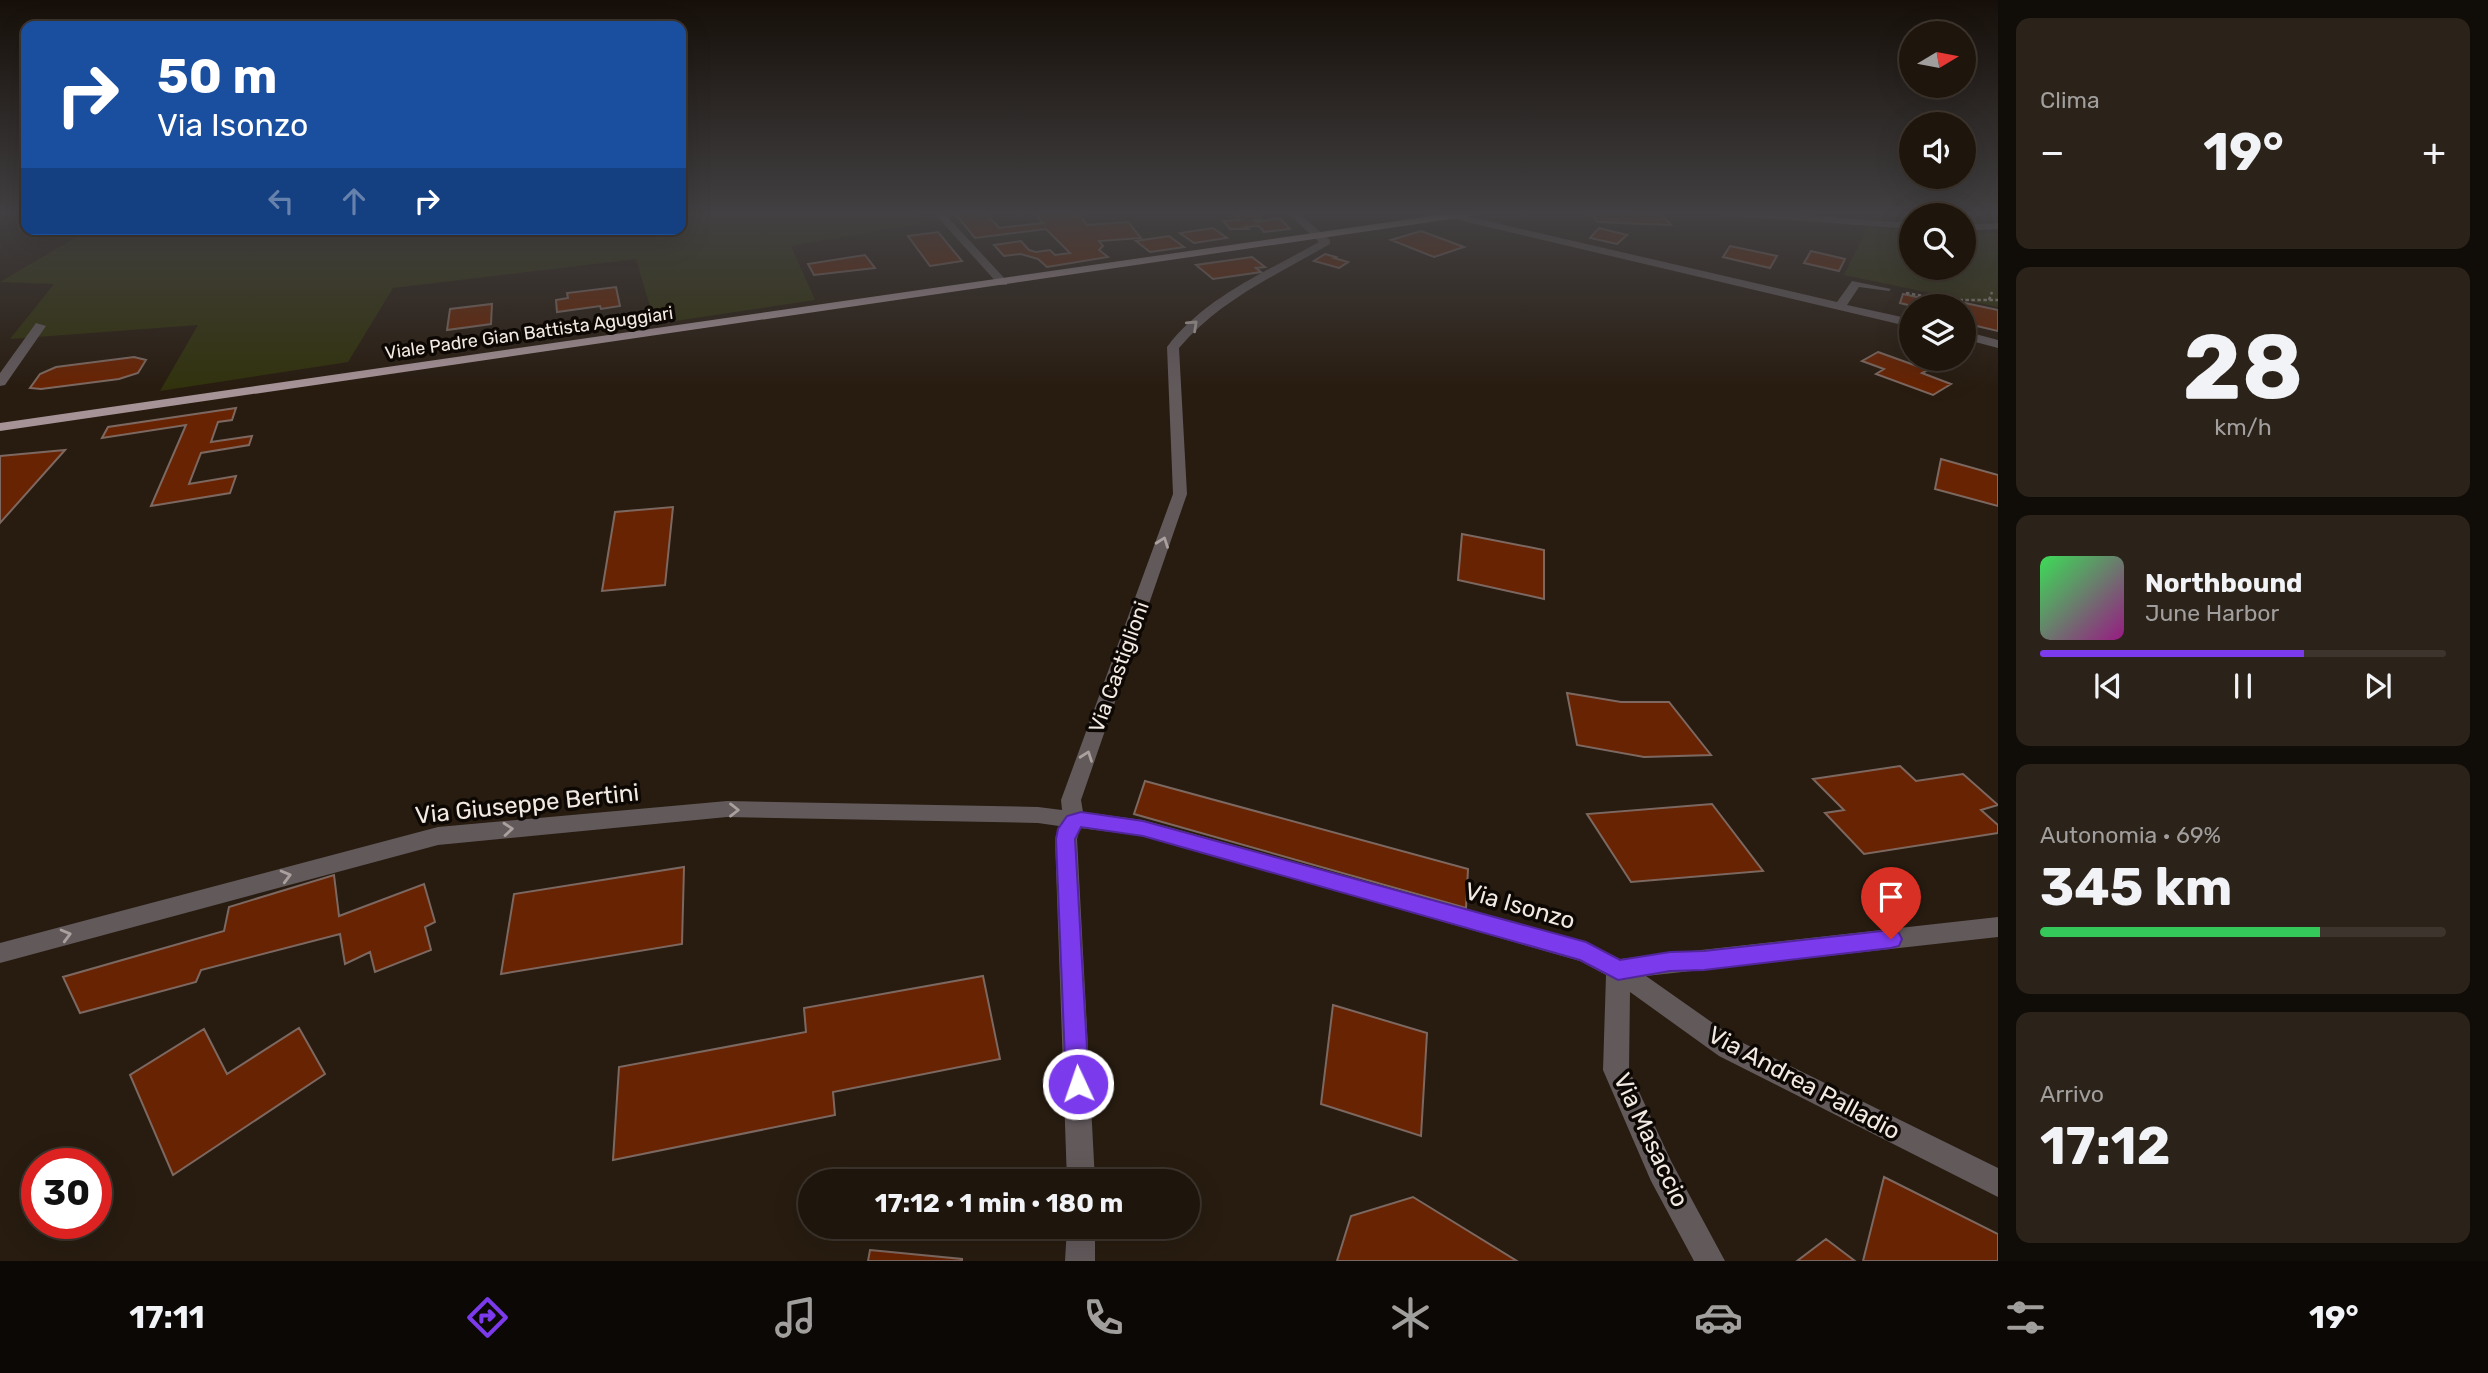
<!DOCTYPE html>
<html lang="it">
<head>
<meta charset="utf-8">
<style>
  :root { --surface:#1e150c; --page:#2b221a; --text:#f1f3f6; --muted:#a19f9d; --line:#3c342d; --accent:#7c3aed }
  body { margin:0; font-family:Rubik,sans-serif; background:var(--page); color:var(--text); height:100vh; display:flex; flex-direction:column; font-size:26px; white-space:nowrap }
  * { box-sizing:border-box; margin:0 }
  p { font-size:23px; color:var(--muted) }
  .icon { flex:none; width:38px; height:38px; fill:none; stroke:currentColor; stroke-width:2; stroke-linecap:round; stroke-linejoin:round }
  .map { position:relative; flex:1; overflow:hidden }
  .drawer { display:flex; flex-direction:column; gap:18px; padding:18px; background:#100c07; width:490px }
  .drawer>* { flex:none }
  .hud { position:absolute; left:21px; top:21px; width:665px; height:214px; border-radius:14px; box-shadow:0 7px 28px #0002,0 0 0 2px var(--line); background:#1a4fa0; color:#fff; overflow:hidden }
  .needle { width:46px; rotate:80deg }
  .fabs { position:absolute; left:1899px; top:21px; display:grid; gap:14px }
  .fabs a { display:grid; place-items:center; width:77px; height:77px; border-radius:50%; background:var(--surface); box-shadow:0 7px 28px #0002,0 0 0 2px var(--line); font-size:35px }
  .speed { position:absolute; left:21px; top:1148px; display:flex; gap:14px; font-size:35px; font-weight:700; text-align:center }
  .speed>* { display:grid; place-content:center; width:91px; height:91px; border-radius:50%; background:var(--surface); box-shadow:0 7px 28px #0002,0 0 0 2px var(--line); line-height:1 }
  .speed .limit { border:10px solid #d22; background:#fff; color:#111 }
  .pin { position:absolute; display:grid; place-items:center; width:60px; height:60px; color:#fff; margin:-72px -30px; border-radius:50% 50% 50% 0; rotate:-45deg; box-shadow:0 0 7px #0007 }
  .pin .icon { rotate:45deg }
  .me { position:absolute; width:77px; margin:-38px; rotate:357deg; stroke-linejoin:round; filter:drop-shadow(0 0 5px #0008) }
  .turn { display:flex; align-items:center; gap:24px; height:147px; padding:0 21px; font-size:32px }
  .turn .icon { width:91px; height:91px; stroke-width:2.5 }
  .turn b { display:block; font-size:49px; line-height:60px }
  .lanes { display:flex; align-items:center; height:66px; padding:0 21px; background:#0003; justify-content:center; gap:35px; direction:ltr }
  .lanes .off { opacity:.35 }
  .big { font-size:52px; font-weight:700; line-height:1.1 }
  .drawer .widget { flex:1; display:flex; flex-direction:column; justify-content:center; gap:10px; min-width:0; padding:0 24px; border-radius:14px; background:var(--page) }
  .drawer .dial { align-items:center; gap:0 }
  .dial b { font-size:91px; line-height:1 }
  .song { display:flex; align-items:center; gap:21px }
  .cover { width:84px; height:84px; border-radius:10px; background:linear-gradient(135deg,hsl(130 70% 55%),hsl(310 70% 35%)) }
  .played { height:7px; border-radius:4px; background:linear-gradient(90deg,var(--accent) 65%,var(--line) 65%) }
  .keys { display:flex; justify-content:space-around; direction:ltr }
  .heat { display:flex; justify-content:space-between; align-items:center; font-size:38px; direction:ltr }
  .charge { height:10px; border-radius:5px; background:linear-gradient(90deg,#34c759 69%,var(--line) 0) }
  .trip { position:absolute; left:798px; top:1169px; width:402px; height:70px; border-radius:35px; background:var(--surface); box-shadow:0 7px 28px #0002,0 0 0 2px var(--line); font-weight:700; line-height:70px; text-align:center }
  .menu { display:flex; height:112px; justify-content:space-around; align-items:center; background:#0c0805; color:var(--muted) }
  .menu .icon { width:49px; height:49px }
  .menu .on { color:var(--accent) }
  .menu b { font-size:32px; color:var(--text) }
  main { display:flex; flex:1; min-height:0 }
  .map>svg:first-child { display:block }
</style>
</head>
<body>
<main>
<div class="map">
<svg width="1998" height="1261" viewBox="0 0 1998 1261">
  <rect width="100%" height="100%" fill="#281c10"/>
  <!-- green -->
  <path fill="#31320d" d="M681,212H916L922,223L791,246L815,300L655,324L636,259L393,288L348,362L160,391L198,325L10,339L54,284L0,282L90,229H681Z
    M1868,227L1911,231V268H1964V233H1998V307L1844,275Z"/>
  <!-- building -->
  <path fill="#682302" stroke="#7c6860" stroke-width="2" d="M954,212H985L999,228L1043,223L1033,212H1078L1087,225L1128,222L1141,238L1099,241L1103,246L1099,250L1108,257L1047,267L1038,259L1021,254L1004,256L994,245L1021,241L1029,250L1036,252L1050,250L1055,255L1070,253L1046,229L975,238Z
    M1233,212H1258L1259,214H1256L1261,219L1254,220L1257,222L1280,218L1290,229L1264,232L1259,226L1245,227L1248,229H1230L1223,221L1240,220Z
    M1590,212L1661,214L1671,225L1598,222Z
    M1213,228L1227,238L1194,243L1180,233Z
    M1599,228L1627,235L1617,244L1590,238Z
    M1421,231L1464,247L1434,257L1391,240Z
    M938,232L952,249L962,261L930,266L908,236Z
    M1169,236L1184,247L1150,252L1136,241Z
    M1730,246L1777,256L1770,268L1723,257Z
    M1811,251L1845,259L1839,271L1804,263Z
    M1325,254L1336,257L1334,258L1348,262L1339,268L1314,261Z
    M865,255L875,268L814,275L808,264Z
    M1252,257L1265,267L1256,268L1261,272L1213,279L1196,265Z
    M616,287L620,306L601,309L600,306L557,312L556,300L568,298L567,293Z
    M1903,294L1958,306H1912L1900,303Z
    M1965,303L1998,310V331L1968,324L1969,319L1964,318Z
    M492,304L491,324L447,330L450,309Z
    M1878,352L1928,370L1922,373L1951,384L1933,395L1876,374L1884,369L1862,361Z
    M134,357L146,360L138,373L119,379L41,389L30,388L40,374L56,367Z
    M236,408L232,420L218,422L211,442L252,436L249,445L201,453L189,484L236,476L230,493L151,506L186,425L102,438L108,427Z
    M65,450L0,523V456Z
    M1941,459L1998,475V506L1935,489Z
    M673,507L665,585L602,591L615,512Z
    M1462,534L1544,550V599L1458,580Z
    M1567,693L1621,702H1669L1711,755L1644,757L1577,745Z
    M1900,766L1916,781L1963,774L1998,805L1981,810L1998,825V833L1864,854L1825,813L1844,810L1813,779Z
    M1145,781L1468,869L1466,908L1134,814Z
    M1712,804L1763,871L1631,882L1587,814Z
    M684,867L682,944L501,974L514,894Z
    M334,875L339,916L424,884L435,922L425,927L431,950L375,972L370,952L345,964L340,934L201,970L196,982L80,1013L63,977L224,931L229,907Z
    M983,976L1000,1059L833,1092L835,1115L613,1160L619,1067L806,1032L804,1008Z
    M1333,1005L1427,1033L1421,1136L1321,1104Z
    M299,1028L325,1074L173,1175L130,1075L204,1029L227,1074Z
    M1884,1177L1998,1234V1261H1863Z
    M1413,1197L1517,1261H1337L1351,1216Z
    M1826,1239L1855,1261H1797Z
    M870,1250L962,1259V1261H868Z"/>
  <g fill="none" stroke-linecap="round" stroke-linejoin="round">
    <!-- path -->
    <path stroke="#93887f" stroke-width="2.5" stroke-dasharray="3.5 2.5" stroke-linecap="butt" d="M1906,293L1946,300H1998
      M1989,300L1992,292"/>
    <!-- minor -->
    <path fill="#62595b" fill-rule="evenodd" d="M933,212H943L1007,281V285H999Z
      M1286,212H1297L1330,240V244C1276,275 1220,300 1179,348L1187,494L1081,800L1083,812L1143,820L1586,942L1620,959L1998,917V937L1646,976L1737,1040L1998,1168V1197L1719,1056L1630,992L1629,1070L1671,1161L1725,1261H1694L1651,1181L1603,1070L1606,975L1580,961L1143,836L1080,828L1077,839L1095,1181H1067L1055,839L1059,826L1038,823L727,817L438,845L0,963V943L438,827L727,801L1038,807L1062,810L1061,800L1173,494L1167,347C1205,297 1266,272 1319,242Z
      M1716,212H1759L1911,223V229L1721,215Z
      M1453,213L1837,302L1852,281L1891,289L1889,291L1859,287L1847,305L1911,319V327L1450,218V214Z
      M1998,223V229L1964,231V225Z
      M36,323L46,326L5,385L0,386V373Z
      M1964,331L1998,340V348L1964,339Z
      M1067,1227H1095V1261H1065Z"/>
    <!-- major -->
    <path fill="#a69398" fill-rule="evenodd" d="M1459,212H1483L1478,215L0,431V423Z"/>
  </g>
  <!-- one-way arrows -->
  <defs><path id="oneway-chevron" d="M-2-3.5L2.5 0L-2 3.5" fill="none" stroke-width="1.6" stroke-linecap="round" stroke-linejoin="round" transform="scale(1.75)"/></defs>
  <g stroke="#aaa19e">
    <use href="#oneway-chevron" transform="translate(1193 325) rotate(-43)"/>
    <use href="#oneway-chevron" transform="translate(1163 542) rotate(-70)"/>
    <use href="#oneway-chevron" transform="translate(1087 756) rotate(-70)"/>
    <use href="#oneway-chevron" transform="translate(734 810)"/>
    <use href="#oneway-chevron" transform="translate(508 829) rotate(-5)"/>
    <use href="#oneway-chevron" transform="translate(286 876) rotate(-15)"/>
    <use href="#oneway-chevron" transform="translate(66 935) rotate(-15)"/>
  </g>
  <!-- sky -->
  <linearGradient id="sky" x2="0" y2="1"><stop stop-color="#160f09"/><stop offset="0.55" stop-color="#424042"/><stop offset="1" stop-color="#424042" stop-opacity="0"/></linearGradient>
  <rect width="1998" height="388" fill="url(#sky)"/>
  <!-- route -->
  <path fill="#7c3aed" stroke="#51269a" stroke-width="2" d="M1081,812L1143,821L1586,942L1620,960L1670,952L1704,951L1891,930L1899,933L1902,939L1899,946L1891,948L1704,970L1670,971L1618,980L1580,960L1143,836L1081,827L1075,839L1089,1084L1086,1092L1078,1096L1069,1092L1066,1084L1056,839L1058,829L1067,816Z"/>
  <g text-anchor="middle" stroke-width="7" stroke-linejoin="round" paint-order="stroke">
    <!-- far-street labels -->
    <g font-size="18" fill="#f2e9e2" stroke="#0d0804">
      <text transform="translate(529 333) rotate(-8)" y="6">Viale Padre Gian Battista Aguggiari</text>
    </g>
    <!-- street labels -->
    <g font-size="21" fill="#f2e9e2" stroke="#0d0804">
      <text transform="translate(1119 667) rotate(-70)" y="7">Via Castiglioni</text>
    </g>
    <!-- near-street labels -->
    <g font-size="24" fill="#f2e9e2" stroke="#0d0804">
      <text transform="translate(527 804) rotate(-6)" y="8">Via Giuseppe Bertini</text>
      <text transform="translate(1520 906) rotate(16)" y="8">Via Isonzo</text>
      <text transform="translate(1804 1083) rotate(28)" y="8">Via Andrea Palladio</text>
      <text transform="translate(1651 1140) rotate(65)" y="8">Via Masaccio</text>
    </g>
  </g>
</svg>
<div class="fabs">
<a><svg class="needle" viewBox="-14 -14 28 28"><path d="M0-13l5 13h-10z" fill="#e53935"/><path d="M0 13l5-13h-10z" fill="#a19f9d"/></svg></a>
<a><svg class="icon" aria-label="sound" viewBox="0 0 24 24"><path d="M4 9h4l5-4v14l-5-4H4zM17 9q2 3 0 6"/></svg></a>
<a><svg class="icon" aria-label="search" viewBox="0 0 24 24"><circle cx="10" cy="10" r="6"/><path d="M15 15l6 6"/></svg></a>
<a><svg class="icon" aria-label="layers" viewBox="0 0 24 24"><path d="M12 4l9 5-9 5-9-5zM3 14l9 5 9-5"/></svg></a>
</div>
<div class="speed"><div class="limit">30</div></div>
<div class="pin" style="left:1891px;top:939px;background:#d93025"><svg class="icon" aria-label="arrive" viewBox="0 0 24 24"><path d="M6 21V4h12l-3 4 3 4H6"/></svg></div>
<svg class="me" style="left:1078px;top:1084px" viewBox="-20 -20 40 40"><circle r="17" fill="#7c3aed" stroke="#fff" stroke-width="3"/><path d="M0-11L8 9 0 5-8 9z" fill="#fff"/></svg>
<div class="trip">17:12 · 1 min · 180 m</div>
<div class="hud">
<div class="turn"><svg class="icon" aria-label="right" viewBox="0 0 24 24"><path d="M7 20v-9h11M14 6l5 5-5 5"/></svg><div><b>50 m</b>Via Isonzo</div></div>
<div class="lanes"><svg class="icon off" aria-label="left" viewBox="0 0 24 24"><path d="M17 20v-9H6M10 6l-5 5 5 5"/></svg><svg class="icon off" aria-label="ahead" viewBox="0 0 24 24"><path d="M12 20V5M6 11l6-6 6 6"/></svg><svg class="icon" aria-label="right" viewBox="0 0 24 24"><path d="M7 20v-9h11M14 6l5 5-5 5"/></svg></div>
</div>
</div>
<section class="drawer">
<div class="widget"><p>Clima</p>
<div class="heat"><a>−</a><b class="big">19°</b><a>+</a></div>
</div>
<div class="widget dial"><b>28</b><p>km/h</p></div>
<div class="widget">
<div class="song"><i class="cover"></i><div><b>Northbound</b><p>June Harbor</p></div></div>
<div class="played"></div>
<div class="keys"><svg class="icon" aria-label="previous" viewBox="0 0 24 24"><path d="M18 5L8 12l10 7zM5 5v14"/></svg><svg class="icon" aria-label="pause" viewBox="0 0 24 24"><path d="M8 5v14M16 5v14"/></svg><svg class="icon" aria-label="next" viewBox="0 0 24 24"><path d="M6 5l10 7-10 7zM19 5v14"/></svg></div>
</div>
<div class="widget"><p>Autonomia · 69%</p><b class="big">345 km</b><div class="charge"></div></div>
<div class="widget"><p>Arrivo</p><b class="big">17:12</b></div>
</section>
</main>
<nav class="menu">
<b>17:11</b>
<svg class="icon on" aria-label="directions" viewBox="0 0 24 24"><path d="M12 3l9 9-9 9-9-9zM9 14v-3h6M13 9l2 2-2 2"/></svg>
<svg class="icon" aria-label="music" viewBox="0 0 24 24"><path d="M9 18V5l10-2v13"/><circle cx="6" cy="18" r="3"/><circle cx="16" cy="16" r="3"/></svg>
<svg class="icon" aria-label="phone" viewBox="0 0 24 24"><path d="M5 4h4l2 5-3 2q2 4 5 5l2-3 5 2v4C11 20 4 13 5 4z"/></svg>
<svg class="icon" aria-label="climate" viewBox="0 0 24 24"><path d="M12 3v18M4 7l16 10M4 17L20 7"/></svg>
<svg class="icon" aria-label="car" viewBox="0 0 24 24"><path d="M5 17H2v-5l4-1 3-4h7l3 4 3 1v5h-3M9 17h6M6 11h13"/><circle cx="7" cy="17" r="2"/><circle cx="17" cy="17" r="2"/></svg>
<svg class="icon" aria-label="filters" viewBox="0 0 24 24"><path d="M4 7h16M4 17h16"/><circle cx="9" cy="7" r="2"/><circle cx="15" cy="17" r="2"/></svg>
<b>19°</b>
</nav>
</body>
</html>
